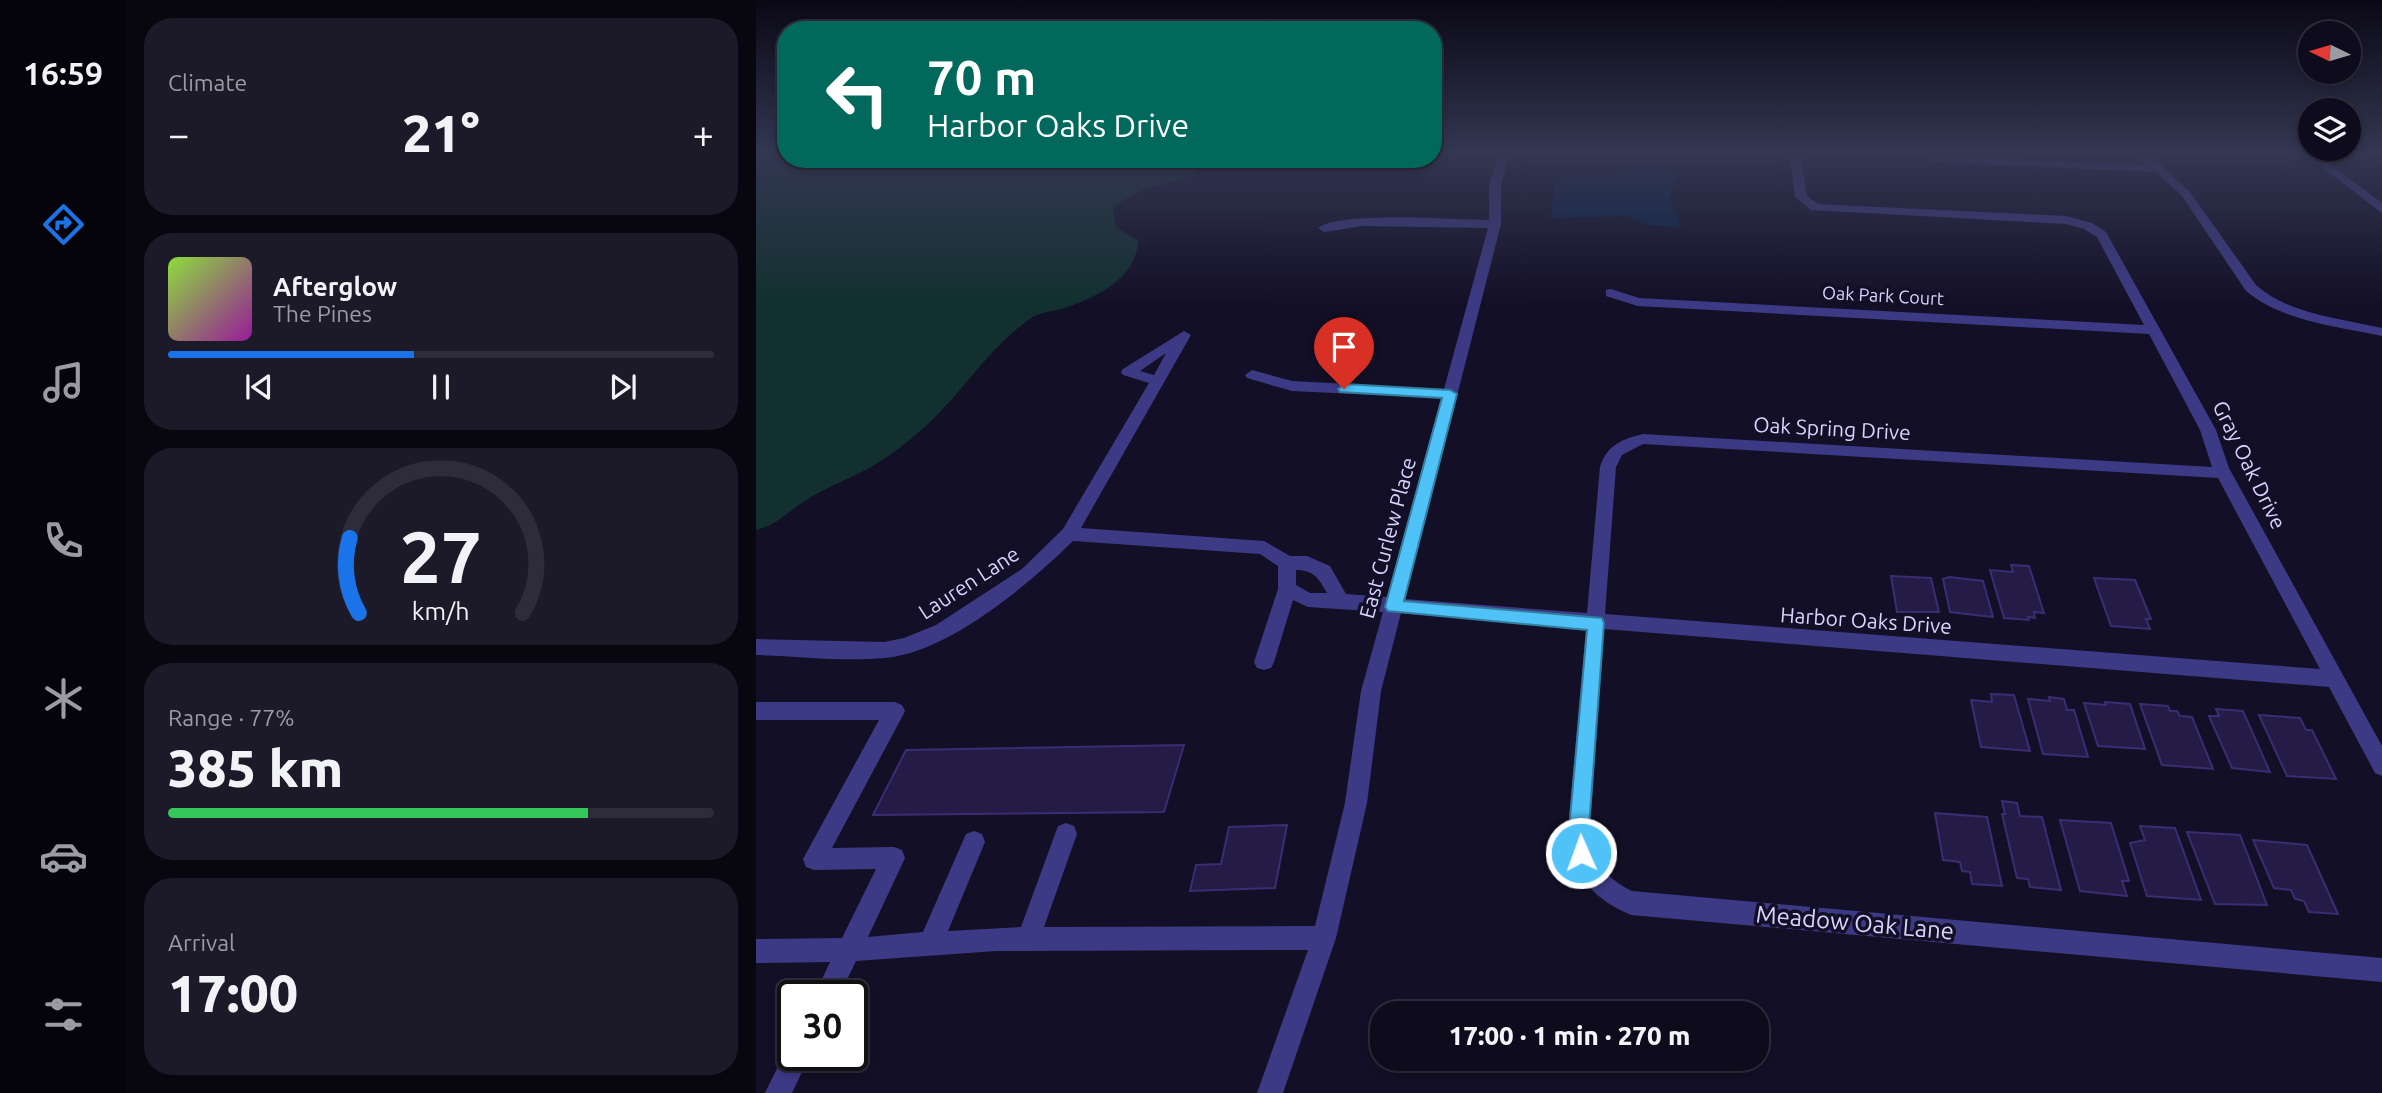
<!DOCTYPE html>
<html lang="en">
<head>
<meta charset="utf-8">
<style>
  :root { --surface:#0e0b1c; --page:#1c1929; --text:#f1f3f6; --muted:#9b9ba3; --line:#2e2b3b; --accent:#1a73e8 }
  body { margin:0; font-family:Ubuntu,sans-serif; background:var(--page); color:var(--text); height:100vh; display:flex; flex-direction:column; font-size:26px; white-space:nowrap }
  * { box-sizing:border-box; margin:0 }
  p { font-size:23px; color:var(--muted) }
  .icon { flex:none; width:38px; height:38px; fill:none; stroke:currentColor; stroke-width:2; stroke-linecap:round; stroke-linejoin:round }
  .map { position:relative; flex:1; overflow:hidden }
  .side { display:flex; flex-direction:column; gap:18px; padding:18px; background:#08060f; width:630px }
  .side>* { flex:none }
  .top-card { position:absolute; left:21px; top:21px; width:665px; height:147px; border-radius:28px; box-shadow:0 4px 10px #0003,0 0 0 2px var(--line); background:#00695c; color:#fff; overflow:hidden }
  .needle { width:46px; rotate:275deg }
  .fabs { position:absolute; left:1542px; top:21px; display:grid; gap:14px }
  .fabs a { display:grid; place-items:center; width:63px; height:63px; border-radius:50%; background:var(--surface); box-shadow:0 4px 10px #0003,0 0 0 2px var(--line); font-size:35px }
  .speed { position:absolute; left:21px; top:980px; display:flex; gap:14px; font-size:35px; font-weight:700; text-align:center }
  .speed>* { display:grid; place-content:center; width:91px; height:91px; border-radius:50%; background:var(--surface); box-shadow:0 4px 10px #0003,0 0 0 2px var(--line); line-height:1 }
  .speed .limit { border:4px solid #111; border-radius:10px; background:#fff; color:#111 }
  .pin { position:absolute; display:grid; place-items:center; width:60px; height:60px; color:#fff; margin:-72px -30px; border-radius:50% 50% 50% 0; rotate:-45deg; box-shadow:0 0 7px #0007 }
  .pin .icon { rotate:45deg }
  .me { position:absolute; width:77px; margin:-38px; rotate:358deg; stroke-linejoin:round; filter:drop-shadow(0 0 5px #0008) }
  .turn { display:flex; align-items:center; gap:24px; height:147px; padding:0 35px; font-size:32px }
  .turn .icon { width:91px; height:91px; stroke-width:2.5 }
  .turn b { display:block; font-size:49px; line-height:60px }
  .big { font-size:52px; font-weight:800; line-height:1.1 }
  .side .card { flex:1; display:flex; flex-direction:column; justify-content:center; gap:10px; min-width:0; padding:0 24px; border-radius:28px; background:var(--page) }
  .side .dial { align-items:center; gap:0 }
  .dial svg { height:182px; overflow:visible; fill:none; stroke:var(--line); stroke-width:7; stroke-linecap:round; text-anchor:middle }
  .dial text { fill:var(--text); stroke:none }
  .song { display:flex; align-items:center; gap:21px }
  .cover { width:84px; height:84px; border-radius:10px; background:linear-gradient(135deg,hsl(90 70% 55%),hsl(300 70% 35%)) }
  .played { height:7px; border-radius:4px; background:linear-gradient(90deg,var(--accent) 45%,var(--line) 45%) }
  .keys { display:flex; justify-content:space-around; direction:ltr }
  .heat { display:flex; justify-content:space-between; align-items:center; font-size:38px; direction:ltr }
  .charge { height:10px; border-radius:5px; background:linear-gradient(90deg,#34c759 77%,var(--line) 0) }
  .trip { position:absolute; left:614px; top:1001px; width:399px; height:70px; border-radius:28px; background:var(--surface); box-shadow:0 4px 10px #0003,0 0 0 2px var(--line); font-weight:800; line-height:70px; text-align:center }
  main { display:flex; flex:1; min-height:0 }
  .menu { display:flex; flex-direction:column; width:126px; justify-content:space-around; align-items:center; background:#06040b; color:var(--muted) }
  .menu .icon { width:49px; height:49px }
  .menu .selected { color:var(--accent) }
  .menu b { font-size:32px; color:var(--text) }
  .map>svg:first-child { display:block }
</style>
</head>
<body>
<main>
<nav class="menu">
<b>16:59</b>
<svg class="icon selected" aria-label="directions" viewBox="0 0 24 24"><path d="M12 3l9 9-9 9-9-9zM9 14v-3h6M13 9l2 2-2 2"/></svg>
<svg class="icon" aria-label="music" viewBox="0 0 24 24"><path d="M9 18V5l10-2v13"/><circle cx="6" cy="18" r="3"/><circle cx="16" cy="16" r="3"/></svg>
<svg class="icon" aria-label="phone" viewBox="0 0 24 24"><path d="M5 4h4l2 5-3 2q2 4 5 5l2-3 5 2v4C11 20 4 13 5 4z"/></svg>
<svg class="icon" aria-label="climate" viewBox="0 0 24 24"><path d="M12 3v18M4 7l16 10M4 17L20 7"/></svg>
<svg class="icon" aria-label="car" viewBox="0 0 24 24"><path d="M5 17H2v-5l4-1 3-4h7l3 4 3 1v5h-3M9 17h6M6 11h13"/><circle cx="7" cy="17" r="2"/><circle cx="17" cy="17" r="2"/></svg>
<svg class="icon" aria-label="filters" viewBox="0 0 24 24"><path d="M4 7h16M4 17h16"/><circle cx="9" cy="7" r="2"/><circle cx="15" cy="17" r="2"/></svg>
</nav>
<section class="side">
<div class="card"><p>Climate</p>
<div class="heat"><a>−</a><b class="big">21°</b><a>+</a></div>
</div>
<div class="card">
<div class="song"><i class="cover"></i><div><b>Afterglow</b><p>The Pines</p></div></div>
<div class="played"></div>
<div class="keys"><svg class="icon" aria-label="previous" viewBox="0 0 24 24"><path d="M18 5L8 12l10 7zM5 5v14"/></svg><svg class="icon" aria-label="pause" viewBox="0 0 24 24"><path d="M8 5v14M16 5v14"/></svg><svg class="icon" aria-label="next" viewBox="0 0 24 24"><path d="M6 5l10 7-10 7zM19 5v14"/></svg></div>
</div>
<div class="card dial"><svg viewBox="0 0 100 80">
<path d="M14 69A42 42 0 1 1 86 69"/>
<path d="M14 69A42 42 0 0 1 10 36" stroke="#1a73e8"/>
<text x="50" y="56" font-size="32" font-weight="700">27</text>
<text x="50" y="72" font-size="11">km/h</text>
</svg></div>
<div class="card"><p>Range · 77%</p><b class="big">385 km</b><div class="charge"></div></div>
<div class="card"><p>Arrival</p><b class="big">17:00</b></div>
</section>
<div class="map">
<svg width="1626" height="1093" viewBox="0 0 1626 1093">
  <rect width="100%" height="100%" fill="#130f26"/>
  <!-- green -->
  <path fill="#12302f" d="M0,152H30V159H447L439,175C411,183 378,188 357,209L360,227L382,240C381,278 341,297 309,308C299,311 283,312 274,319C235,346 209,389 174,422C157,438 136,455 115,467C94,479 70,487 49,501C31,512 21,525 0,530Z"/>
  <!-- water -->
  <path fill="#0a1f44" d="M903,169L917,172L920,178C910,205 915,204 926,228L893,225L869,216L795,218L799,180Z"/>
  <!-- building -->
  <path fill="#241b47" stroke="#3b2d73" stroke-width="2" d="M1255,565L1273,566L1288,613L1278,612L1279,618L1272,617L1273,620L1248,618L1234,570L1257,572Z
    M1135,576L1175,578L1183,612H1141Z
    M1193,577L1227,581L1237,617L1194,612L1187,579Z
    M1338,578L1379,580L1395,619H1390L1394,629L1355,626Z
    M1235,694L1258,695L1274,751L1225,747L1215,700L1236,702Z
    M1293,697L1308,699L1311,710H1318L1332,757L1287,754L1272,699L1294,701Z
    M1349,702L1374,704L1389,749L1342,746L1328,703L1350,705Z
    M1384,704L1412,706L1414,711H1421L1424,716L1436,717L1457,769L1406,765Z
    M1460,709L1487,711L1514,772L1476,768L1453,716H1463Z
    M1503,715L1544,718L1550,730H1556L1580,779L1531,776Z
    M428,745L408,812L117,815L150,750Z
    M1246,801L1261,803L1264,816L1286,817L1305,890L1274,887L1272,879L1261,878L1246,814H1249Z
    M1179,813L1231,817L1246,886L1216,884L1214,872L1206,871L1204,862L1187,860Z
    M1304,820L1355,823L1373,881H1366L1371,896L1324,891Z
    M531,825L519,888L434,891L440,865L465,864L473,827Z
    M1384,826L1419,828L1445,900L1391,896L1374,843L1389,840Z
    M1431,832L1484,835L1511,905L1459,904Z
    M1497,840L1551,845L1582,914L1553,912L1548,901L1539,899L1535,890L1518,888Z"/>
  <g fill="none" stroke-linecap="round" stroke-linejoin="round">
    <!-- minor -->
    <path fill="#3d3a85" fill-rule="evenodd" d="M743,152H754L745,185V224L649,599L831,613L844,467C851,445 866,439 887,434L1456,467L1444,430L1393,334L882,306L850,296V290L855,289L883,298L1388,325L1341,237L1328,229L1310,224L1055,210L1039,197L1033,152H1044L1051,196L1062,204L1310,216L1336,223L1350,232L1460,430L1473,468L1626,746V776L1619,773L1573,687L848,629L833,841C840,865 853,880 876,891L1626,958V982L875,915C839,900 821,879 811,841L830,628L645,613L625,691L611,803L580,938L527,1093H501L552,950L240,951L100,961L83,996H58L74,962L0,963V939L86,938L120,869L58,870L50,867L47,859L123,720H0V702H139L146,705L149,711L146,717L76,848L138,847L146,850L149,858L112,937L167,932L210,834L218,831L226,834L229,842L192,931L265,927L302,826L310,823L318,826L321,834L288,927L559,926L589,803L605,691L627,612L552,607L537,600L518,662L515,668L508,670L501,668L498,662L522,589V566L504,554L317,541C272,585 193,652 129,658C87,662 42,656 0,655V639L128,642L148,638L180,625L266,569L307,529L393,383L367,375L365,372L367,369L428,331L435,335L325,528L508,541L534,556H551L574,566L590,594L631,597L685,398L536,391L491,378L489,375L496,370L536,381L688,389L732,228L606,226L568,232L562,228C584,211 700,220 733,220V185ZM410,353L398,375L384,371ZM887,444L1462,478L1564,669L849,614L860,467L866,455ZM540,570C558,570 563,579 571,593H554L540,585Z
      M1379,152H1391L1434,192L1500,285C1535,315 1582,318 1626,328V336C1580,326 1528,322 1490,291L1426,196L1400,172L1179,162L1173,159L1179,156L1392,165Z
      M1546,152H1558L1626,203V213Z
      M37,1044V1055H54L36,1093H9L32,1046Z"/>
  </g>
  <!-- sky -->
  <linearGradient id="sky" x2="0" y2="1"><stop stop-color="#0a0815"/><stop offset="0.5" stop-color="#333752"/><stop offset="1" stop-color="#333752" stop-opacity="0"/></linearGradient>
  <rect width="1626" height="305" fill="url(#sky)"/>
  <!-- route -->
  <path fill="#4fc3f7" stroke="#337fa1" stroke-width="2" d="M588,384L694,390L701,394L648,601L846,618L848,623L832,841L835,853L832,861L825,864L818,861L812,841L831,630L632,611L629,607L686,398L584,392L582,389Z"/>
  <g text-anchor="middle" stroke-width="7" stroke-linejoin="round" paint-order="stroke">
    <!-- far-street labels -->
    <g font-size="18" fill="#d9d4ff" stroke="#130f26">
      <text transform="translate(1127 296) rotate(3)" y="6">Oak Park Court</text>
    </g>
    <!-- street labels -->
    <g font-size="21" fill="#d9d4ff" stroke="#130f26">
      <text transform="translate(1076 429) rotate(3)" y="7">Oak Spring Drive</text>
      <text transform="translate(1493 465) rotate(64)" y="7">Gray Oak Drive</text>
      <text transform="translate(632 538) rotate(-75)" y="7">East Curlew Place</text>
      <text transform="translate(213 583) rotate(-33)" y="7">Lauren Lane</text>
      <text transform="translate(1110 621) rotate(4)" y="7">Harbor Oaks Drive</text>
    </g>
    <!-- near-street labels -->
    <g font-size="24" fill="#d9d4ff" stroke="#130f26">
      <text transform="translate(1099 923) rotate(5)" y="8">Meadow Oak Lane</text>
    </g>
  </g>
</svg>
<div class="fabs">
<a><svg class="needle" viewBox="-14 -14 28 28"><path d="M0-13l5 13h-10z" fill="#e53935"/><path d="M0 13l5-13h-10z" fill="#9b9ba3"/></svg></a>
<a><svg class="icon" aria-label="layers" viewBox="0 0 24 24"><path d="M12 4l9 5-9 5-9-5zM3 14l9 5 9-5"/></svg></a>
</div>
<div class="speed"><div class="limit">30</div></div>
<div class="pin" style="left:588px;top:389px;background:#d93025"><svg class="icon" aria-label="arrive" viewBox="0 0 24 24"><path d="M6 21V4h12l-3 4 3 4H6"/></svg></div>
<svg class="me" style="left:825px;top:853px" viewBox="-20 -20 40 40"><circle r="17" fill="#4fc3f7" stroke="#fff" stroke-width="3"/><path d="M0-11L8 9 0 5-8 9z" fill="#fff"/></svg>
<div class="trip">17:00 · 1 min · 270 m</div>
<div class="top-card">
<div class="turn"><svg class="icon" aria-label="left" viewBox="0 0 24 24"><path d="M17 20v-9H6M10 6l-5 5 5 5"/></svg><div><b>70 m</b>Harbor Oaks Drive</div></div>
</div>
</div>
</main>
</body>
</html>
